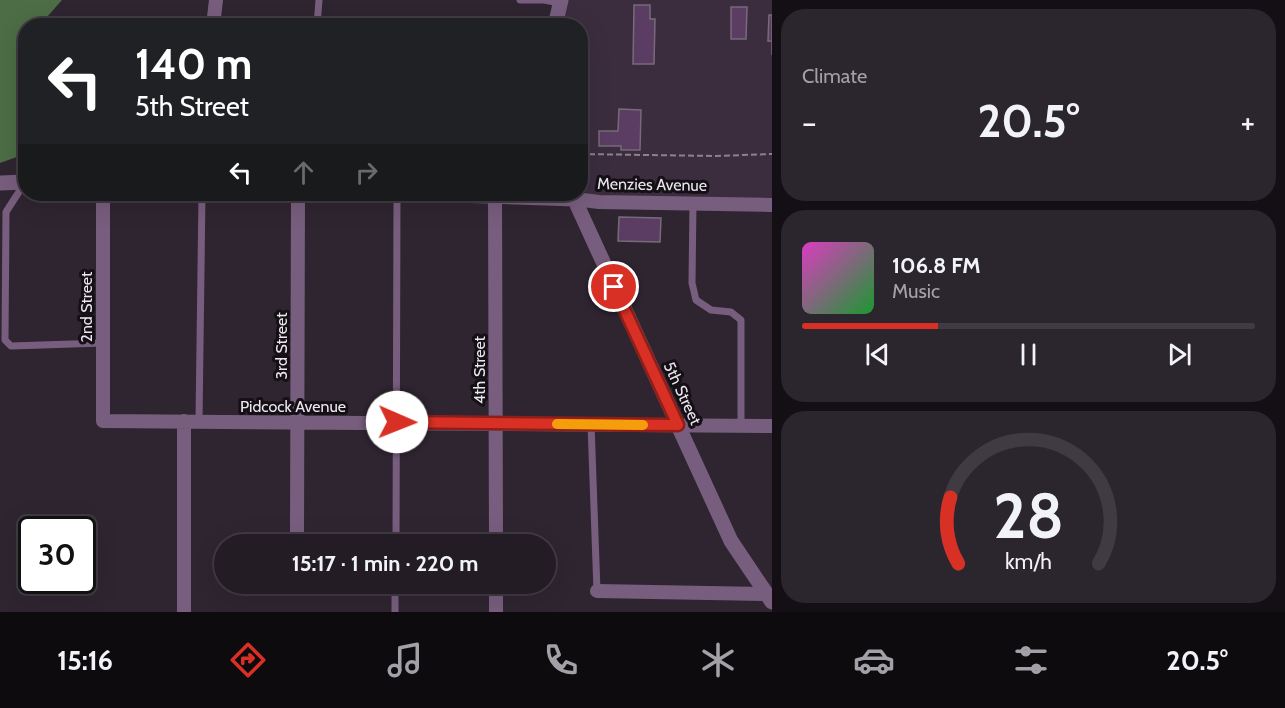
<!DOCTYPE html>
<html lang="en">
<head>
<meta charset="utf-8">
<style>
  :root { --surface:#231c25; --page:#2b252d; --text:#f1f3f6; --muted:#a3a1a7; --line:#403a42; --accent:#d93025 }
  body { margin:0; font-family:Cabin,sans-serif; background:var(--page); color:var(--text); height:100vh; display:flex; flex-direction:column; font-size:22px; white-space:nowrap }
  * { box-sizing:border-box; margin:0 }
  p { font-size:20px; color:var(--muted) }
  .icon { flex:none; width:33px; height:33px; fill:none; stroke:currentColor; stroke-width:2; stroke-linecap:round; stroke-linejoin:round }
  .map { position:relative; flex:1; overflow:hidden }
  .panel { display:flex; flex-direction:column; gap:9px; padding:9px; background:#130f14; width:513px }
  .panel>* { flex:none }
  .top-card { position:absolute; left:18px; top:18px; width:570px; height:183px; border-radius:24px; box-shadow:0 6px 24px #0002,0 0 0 2px var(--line); background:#202124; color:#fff; overflow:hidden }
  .speed { position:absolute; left:18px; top:516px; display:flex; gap:12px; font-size:30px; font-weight:700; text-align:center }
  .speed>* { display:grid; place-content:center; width:78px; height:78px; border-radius:50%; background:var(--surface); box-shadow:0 6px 24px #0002,0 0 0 2px var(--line); line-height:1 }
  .speed .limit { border:3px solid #111; border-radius:9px; background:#fff; color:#111 }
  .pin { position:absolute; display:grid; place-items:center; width:51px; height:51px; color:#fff; margin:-26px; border:3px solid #fff; border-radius:50%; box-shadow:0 2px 6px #0007 }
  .me { position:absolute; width:66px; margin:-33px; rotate:91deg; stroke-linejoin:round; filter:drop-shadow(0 0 4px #0008) }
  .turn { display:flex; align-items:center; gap:21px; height:126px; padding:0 18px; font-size:27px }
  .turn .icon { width:78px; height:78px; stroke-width:2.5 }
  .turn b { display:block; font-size:42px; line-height:51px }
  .lanes { display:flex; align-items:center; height:57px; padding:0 18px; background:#0003; justify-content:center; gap:30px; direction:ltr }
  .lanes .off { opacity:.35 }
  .big { font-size:45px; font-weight:700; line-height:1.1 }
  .panel .tile { flex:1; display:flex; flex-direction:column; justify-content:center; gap:9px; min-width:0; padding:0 21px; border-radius:24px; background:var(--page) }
  .panel .dial { align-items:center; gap:0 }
  .dial svg { height:156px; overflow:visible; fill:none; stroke:var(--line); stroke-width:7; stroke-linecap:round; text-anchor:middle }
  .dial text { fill:var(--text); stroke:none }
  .song { display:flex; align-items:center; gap:18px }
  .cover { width:72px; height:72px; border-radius:9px; background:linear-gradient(135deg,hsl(310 70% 55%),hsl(130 70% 35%)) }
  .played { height:6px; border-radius:3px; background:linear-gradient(90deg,var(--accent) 30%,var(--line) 30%) }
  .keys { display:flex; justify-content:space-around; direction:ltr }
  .heat { display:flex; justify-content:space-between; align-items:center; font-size:33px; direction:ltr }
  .trip { position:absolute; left:214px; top:534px; width:342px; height:60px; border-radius:30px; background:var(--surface); box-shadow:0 6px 24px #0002,0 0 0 2px var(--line); font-weight:700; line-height:60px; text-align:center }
  .tab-bar { display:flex; height:96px; justify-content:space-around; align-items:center; background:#0e0b0f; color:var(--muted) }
  .tab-bar .icon { width:42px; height:42px }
  .tab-bar .on { color:var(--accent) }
  .tab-bar b { font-size:27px; color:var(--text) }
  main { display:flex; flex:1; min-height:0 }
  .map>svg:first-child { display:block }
</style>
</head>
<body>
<main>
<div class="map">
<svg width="772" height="612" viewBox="0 0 772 612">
  <rect width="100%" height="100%" fill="#2f2531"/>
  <!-- built -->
  <path fill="#3b2d3e" d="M568,0H772V201L594,195L588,194L580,189V26H563Z"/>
  <!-- forest -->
  <path fill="#4c6d45" d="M0,0H62L40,25L26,26L25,154L0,163Z"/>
  <!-- building -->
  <path fill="#5b3c62" stroke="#776b79" stroke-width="1.5" d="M634,5H650V19H655L654,64H633Z
    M731,7H747L746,39H731Z
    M769,15H772V55V41H768Z
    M619,109L641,110L640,150H621V146H599V131H618Z
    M619,217L661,218L660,242L618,241Z"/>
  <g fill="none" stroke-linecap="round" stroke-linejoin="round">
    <!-- path -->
    <path stroke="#8a828c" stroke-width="2" stroke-dasharray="6 3" stroke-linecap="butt" d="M580,154L716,156L772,154"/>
    <!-- service -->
    <path stroke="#785e7e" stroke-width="7" d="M520,0H544L560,3
      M317,26L319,0
      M24,184L6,212L5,340L11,346L103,343
      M693,202L692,283L696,300L711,310L731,312L741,320V425
      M199,421L202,194
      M591,424L597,591
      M396,544L397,194
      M395,612V584"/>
    <!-- minor -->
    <path stroke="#785e7e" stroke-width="14" d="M213,26L216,0
      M103,194V421L772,426
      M495,196L496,544
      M575,199L599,202L772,205
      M297,534L298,194
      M496,584V612
      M597,591L766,594
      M184,612V421"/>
    <!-- tertiary -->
    <path stroke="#785e7e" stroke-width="15" d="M555,26L561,0
      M0,183L26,182
      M423,194L575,199
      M572,194L731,541L772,602"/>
  </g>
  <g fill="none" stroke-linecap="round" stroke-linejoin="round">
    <defs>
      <path id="route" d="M397,422L678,425L614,287"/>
    </defs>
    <!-- route casing -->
    <use href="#route" stroke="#8d1f18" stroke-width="15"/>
    <!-- route -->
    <use href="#route" stroke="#d93025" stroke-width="10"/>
    <!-- slow -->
    <path stroke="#f59e0b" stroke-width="10" d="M557,424L643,425"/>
  </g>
  <g text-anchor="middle" stroke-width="6" stroke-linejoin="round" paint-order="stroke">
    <!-- street labels -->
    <g font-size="16" fill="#ece6ee" stroke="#151015">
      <text transform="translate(652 184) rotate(1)" y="6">Menzies Avenue</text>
      <text transform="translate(86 307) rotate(-90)" y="6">2nd Street</text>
      <text transform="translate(281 346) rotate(-90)" y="6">3rd Street</text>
      <text transform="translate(479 370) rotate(-90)" y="6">4th Street</text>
      <text transform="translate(683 393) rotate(65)" y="6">5th Street</text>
      <text x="293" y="412">Pidcock Avenue</text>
    </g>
  </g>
</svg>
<div class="speed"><div class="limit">30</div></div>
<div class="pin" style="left:614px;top:287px;background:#d93025"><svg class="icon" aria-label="arrive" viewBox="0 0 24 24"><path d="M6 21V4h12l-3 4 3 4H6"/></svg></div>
<svg class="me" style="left:397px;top:422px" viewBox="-20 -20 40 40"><circle r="19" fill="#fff"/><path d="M0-13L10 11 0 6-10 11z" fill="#d93025"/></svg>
<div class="trip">15:17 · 1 min · 220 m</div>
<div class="top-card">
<div class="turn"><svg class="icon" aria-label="left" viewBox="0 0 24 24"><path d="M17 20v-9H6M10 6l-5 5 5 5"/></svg><div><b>140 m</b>5th Street</div></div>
<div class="lanes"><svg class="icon" aria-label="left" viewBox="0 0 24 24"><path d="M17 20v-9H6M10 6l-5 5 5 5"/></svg><svg class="icon off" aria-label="ahead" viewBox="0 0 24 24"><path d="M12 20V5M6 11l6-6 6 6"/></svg><svg class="icon off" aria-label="right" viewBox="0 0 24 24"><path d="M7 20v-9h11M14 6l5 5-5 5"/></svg></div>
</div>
</div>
<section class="panel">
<div class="tile"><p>Climate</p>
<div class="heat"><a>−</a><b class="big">20.5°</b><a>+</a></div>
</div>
<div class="tile">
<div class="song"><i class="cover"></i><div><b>106.8 FM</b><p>Music</p></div></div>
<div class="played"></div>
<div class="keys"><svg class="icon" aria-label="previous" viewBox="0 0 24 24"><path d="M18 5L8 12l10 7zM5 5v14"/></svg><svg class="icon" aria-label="pause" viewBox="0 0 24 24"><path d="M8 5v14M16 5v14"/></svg><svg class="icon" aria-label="next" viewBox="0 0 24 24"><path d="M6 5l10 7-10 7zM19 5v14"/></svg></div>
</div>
<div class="tile dial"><svg viewBox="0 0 100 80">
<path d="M14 69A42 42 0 1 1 86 69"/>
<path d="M14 69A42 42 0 0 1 10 35" stroke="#d93025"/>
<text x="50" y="56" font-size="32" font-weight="700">28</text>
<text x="50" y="72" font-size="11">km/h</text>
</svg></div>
</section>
</main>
<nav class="tab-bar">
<b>15:16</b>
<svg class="icon on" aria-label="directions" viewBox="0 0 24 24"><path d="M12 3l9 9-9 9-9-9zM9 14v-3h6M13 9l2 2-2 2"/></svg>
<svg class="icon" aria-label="music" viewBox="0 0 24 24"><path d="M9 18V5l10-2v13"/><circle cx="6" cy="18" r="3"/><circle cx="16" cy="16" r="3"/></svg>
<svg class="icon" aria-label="phone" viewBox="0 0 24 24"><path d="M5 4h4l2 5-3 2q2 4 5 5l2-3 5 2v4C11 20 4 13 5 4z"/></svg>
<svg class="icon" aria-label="climate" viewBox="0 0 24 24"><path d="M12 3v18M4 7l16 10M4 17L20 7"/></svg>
<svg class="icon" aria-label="car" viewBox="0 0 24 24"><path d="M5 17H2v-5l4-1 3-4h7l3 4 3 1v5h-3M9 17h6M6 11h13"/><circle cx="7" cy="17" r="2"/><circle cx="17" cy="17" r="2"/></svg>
<svg class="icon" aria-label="filters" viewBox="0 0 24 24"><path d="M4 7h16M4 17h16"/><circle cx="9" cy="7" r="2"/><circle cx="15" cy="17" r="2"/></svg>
<b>20.5°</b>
</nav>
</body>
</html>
